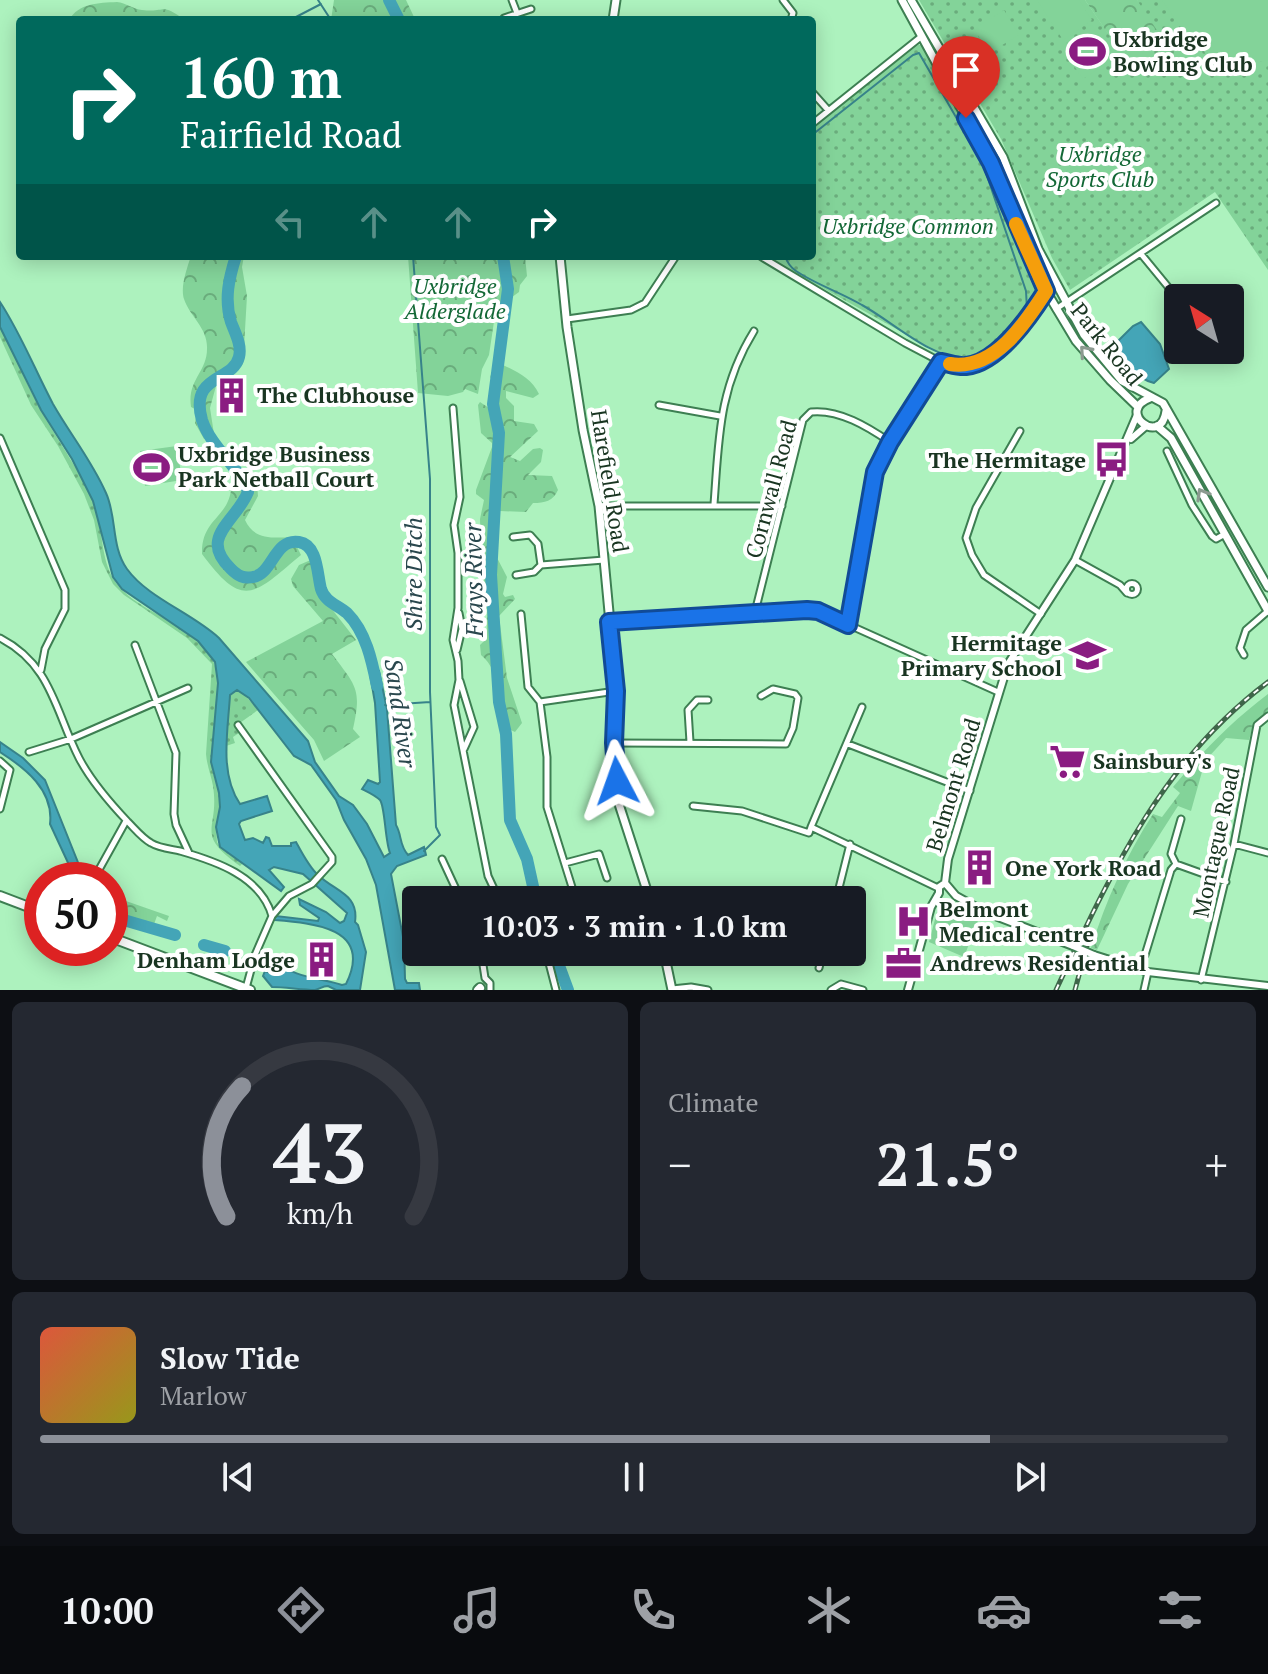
<!DOCTYPE html>
<html lang="en">
<head>
<meta charset="utf-8">
<style>
  :root { --surface:#171b24; --page:#242831; --text:#f1f3f6; --muted:#9ea1a6; --line:#363941; --accent:#8c9099 }
  body { margin:0; font-family:"PT Serif",serif; background:var(--page); color:var(--text); height:100vh; display:flex; flex-direction:column; font-size:30px; white-space:nowrap }
  * { box-sizing:border-box; margin:0 }
  p { font-size:26px; color:var(--muted) }
  .icon { flex:none; width:44px; height:44px; fill:none; stroke:currentColor; stroke-width:2; stroke-linecap:round; stroke-linejoin:round }
  .map { position:relative; height:990px; overflow:hidden }
  .sheet { display:flex; flex-direction:column; gap:12px; padding:12px; background:#0d0f14; flex:1 }
  .sheet>* { flex:none }
  .hud { position:absolute; left:16px; top:16px; width:800px; height:244px; border-radius:8px; box-shadow:0 4px 20px #0003; background:#00695c; color:#fff; overflow:hidden }
  .needle { width:52px; rotate:323deg }
  .tools { position:absolute; left:1164px; top:284px; display:grid; gap:16px }
  .tools a { display:grid; place-items:center; width:80px; height:80px; border-radius:8px; background:var(--surface); box-shadow:0 4px 20px #0003; font-size:40px }
  .speed { position:absolute; left:24px; top:862px; display:flex; gap:16px; font-size:40px; font-weight:700; text-align:center }
  .speed>* { display:grid; place-content:center; width:104px; height:104px; border-radius:50%; background:var(--surface); box-shadow:0 4px 20px #0003; line-height:1 }
  .speed .limit { border:12px solid #d22; background:#fff; color:#111 }
  .pin { position:absolute; display:grid; place-items:center; width:68px; height:68px; color:#fff; margin:-82px -34px; border-radius:50% 50% 50% 0; rotate:-45deg; box-shadow:0 0 8px #0007 }
  .pin .icon { rotate:45deg }
  .me { position:absolute; width:88px; margin:-44px; rotate:356deg; stroke-linejoin:round; filter:drop-shadow(0 0 6px #0008) }
  .turn { display:flex; align-items:center; gap:28px; height:168px; padding:0 32px; font-size:36px }
  .turn .icon { width:104px; height:104px; stroke-width:2.5 }
  .turn b { display:block; font-size:56px; line-height:68px }
  .lanes { display:flex; align-items:center; height:76px; padding:0 32px; background:#0003; justify-content:center; gap:40px; direction:ltr }
  .lanes .off { opacity:.35 }
  .big { font-size:60px; font-weight:800; line-height:1.1 }
  .sheet .widget { flex:1; display:flex; flex-direction:column; justify-content:center; gap:12px; min-width:0; padding:0 28px; border-radius:12px; background:var(--page) }
  .sheet .dial { align-items:center; gap:0 }
  .dial svg { height:208px; overflow:visible; fill:none; stroke:var(--line); stroke-width:7; stroke-linecap:round; text-anchor:middle }
  .dial text { fill:var(--text); stroke:none }
  .song { display:flex; align-items:center; gap:24px }
  .cover { width:96px; height:96px; border-radius:12px; background:linear-gradient(135deg,hsl(10 70% 55%),hsl(60 70% 35%)) }
  .played { height:8px; border-radius:4px; background:linear-gradient(90deg,var(--accent) 80%,var(--line) 80%) }
  .keys { display:flex; justify-content:space-around; direction:ltr }
  .heat { display:flex; justify-content:space-between; align-items:center; font-size:44px; direction:ltr }
  .sheet .tiles { flex:1; display:grid; gap:12px; grid-template-columns:1fr 1fr }
  .widget:last-child { grid-column:span 2 }
  .trip { position:absolute; left:402px; top:886px; width:464px; height:80px; border-radius:8px; background:var(--surface); box-shadow:0 4px 20px #0003; font-weight:800; line-height:80px; text-align:center }
  .dock { display:flex; height:128px; justify-content:space-around; align-items:center; background:#090b0e; color:var(--muted) }
  .dock .icon { width:56px; height:56px }
  .dock .selected { color:var(--accent) }
  .dock b { font-size:36px; color:var(--text) }
  .map>svg:first-child { display:block }
</style>
</head>
<body>
<div class="map">
<svg width="1268" height="990" viewBox="0 0 1268 990">
  <defs>
    <pattern id="grass-dots" width="8" height="8" patternUnits="userSpaceOnUse" patternTransform="scale(2)"><rect width="8" height="8" fill="#83d399"/><path d="M2 2h.1M6 6h.1" fill="none" stroke="#6aac7c" stroke-width="1.8" stroke-linecap="round"/></pattern>
    <pattern id="forest-crowns" width="20" height="18" patternUnits="userSpaceOnUse" patternTransform="scale(2)"><rect width="20" height="18" fill="#83d399"/><path d="M2 6a3 3 0 1 1 6 0M12 15a3 3 0 1 1 6 0" fill="none" stroke="#6aac7c"/></pattern>
  </defs>
  <rect width="100%" height="100%" fill="#adf2be"/>
  <!-- grass -->
  <path fill="url(#grass-dots)" d="M919,0H1085L1130,65L1139,6L1137,0H1268V270L1215,192L1070,290L1052,258L1001,139Z
    M918,45H922L987,164L1037,290C1032,319 999,357 970,362C962,363 953,358 945,356L765,256H812V127Z
    M0,327C15,353 25,382 40,409C57,439 77,467 92,498C104,524 99,556 114,580C140,619 208,622 218,676L212,769L219,793L220,807L216,827L217,842L220,847L243,863L240,866C193,832 220,831 213,786C211,775 207,766 206,754L212,664L187,638L124,595L113,584L102,562L94,520L84,494L58,446L31,405L0,337Z
    M237,690L243,693L258,710L237,725L239,733L233,737L235,743L226,746L230,695Z"/>
  <!-- forest -->
  <path fill="url(#forest-crowns)" d="M334,0H406L414,17L423,20H331Z
    M1085,0H1137L1164,41L1130,66Z
    M117,2C126,3 133,9 142,10C168,13 159,2 185,20H69C79,3 98,3 117,2Z
    M191,256H244L242,267L247,296L243,364L216,386L210,408L214,434L204,439L195,423L197,410L191,407C187,380 207,372 207,349C208,328 190,317 184,299C180,287 187,268 191,256Z
    M408,256H525L527,276L520,285L519,292L500,306L495,315L489,355L482,369L478,394L465,389L463,392L448,396L418,393Z
    M503,365C518,372 532,379 539,394L533,398L506,391V398L514,406V421L534,424L538,431L510,457L520,461L533,449L540,448L543,450L541,462L528,475L552,476L558,490C553,501 545,503 533,503L526,512L500,511L493,532L494,552L507,577L503,594L505,597L513,595L515,599L499,616L507,678L522,723L515,732L502,726C495,702 503,673 481,655L480,645L487,638V609L479,596C491,573 479,569 464,556L469,551L481,550L480,519L484,500L476,494V490L492,447V443L481,433L478,405L480,402L489,408L495,404L494,384L490,377L495,366Z
    M235,476L257,484L258,496L245,520C254,540 273,538 292,537L301,555C254,594 244,611 202,554C201,515 235,518 231,478Z
    M313,559H317V590L356,640L332,654C356,686 362,689 353,729L360,737L324,761L314,740L246,662L323,621L293,586L291,579L299,565Z
    M1268,694V712L1254,722L1249,740L1226,738L1205,761L1191,811L1178,806L1128,884L1097,950L1091,948C1106,900 1126,856 1153,814L1162,817L1180,793L1173,787C1201,753 1232,721 1268,694Z
    M110,899L126,901L169,916L167,921L157,916L153,927L110,912Z"/>
  <!-- garden -->
  <path fill="#83d399" d="M1037,0H1079L1092,20L1063,40Z
    M1162,0H1268V60L1243,66L1218,60L1213,64L1203,50L1198,52Z
    M1004,10L1019,35L989,53L974,29Z
    M1092,25L1114,58L1083,79L1061,47Z
    M1100,152L1115,177L1081,196L1066,171Z
    M177,446L182,480L145,486L140,451Z
    M945,906L979,918L964,957L929,942L938,908Z"/>
  <!-- water -->
  <path fill="#44a5b7" stroke="#37838a" stroke-width="2" d="M0,302C21,334 35,370 53,404C70,434 92,461 106,493C117,517 111,547 127,569C148,598 192,613 219,638L308,741L315,762L339,796L353,805L367,824L384,857L390,853C385,841 385,806 380,800C375,795 368,792 362,789L368,780L378,784L380,782L375,703L370,674L379,671L387,709L396,825C402,835 399,845 408,855L424,847L426,855L397,866L391,874L404,942L405,979L407,983H419L420,990H395L376,885L366,859L344,820L336,800L311,765L294,756L249,698L237,690L230,695C228,731 219,773 240,804L267,796L272,811L241,821L239,824L245,840L253,838L263,843L266,837L269,838L272,846H291V843L296,842C302,853 309,867 318,875C336,892 359,894 355,922L358,925L366,952L360,990H336L328,986C323,986 319,989 315,990C301,990 286,987 272,987L263,976L265,971L270,973L271,968L262,964L264,957L278,961C291,978 323,978 342,985L346,984C374,927 312,923 273,920L276,916L318,921L319,918L300,905L299,899L326,912L340,923L344,921L347,913L303,874L274,867L269,870L284,887L281,891L220,847L216,827L220,807L219,793L211,762L218,683L215,662L198,641L122,589L113,577L93,501L72,459L41,410L0,327Z
    M1141,322L1160,344L1169,369L1154,383C1135,378 1119,359 1119,340L1133,326Z
    M0,742L23,758L45,780L85,880H76L50,824C54,790 25,768 0,752Z"/>
  <g fill="none" stroke-linecap="round" stroke-linejoin="round">
    <!-- stream -->
    <path stroke="#37838a" stroke-width="2" d="M318,0L331,20
      M295,20L296,17L321,4
      M413,256L430,479V692L436,827L440,835L424,851
      M785,256C787,262 790,267 796,271C815,284 842,293 862,305C893,322 930,358 966,359C990,360 1016,329 1027,310L1026,291L983,164L919,53L913,55L812,135
      M385,705L430,702"/>
    <!-- river -->
    <path stroke="#44a5b7" stroke-width="12" d="M389,0L399,20
      M236,256C229,278 224,299 231,322C235,333 242,345 239,357C233,382 189,374 202,420C211,448 243,471 248,492C235,523 198,537 231,569C238,576 244,579 253,577C273,574 274,538 299,542C318,545 317,574 321,589C325,602 338,605 347,613C366,632 372,661 377,686
      M503,256L508,289L493,404L499,433L491,575L499,702L506,734L510,820L527,859L536,900
      M110,916L175,935
      M204,945L225,951
      M554,952L568,990"/>
    <defs>
      <path id="minor" d="M512,0L517,13
        M783,0L793,13L791,20
        M504,18L531,9
        M812,92L828,110
        M812,124L922,36
        M1141,254L1178,299
        M760,256L905,343L941,362L966,367L993,355L1001,348L1036,308L1046,291
        M1056,309L1216,203
        M567,319L631,310L645,303L676,256
        M1175,340L1178,338
        M659,405L720,416
        M453,408L460,497L454,525L458,553V608L453,640L458,661L459,680L454,705L488,876L495,891L504,900
        M1020,431L976,508L966,538L972,555L984,575L1041,614
        M0,438L65,590V609L45,649L41,670
        M1167,451L1192,505L1212,536L1216,539L1225,534
        M714,504C719,440 718,389 754,331
        M599,506H782
        M513,537L530,535L538,544L541,565L604,560
        M1075,560L1120,585L1127,593
        M516,575L534,572L541,565
        M1126.5 589a5.5 5.5 0 1 1 11 0a5.5 5.5 0 1 1-11 0Z
        M755,612L803,420L811,412C839,409 868,427 890,442
        M521,614L528,687L540,702
        M610,622L755,612L818,611L998,692
        M848,625L875,472L890,442L941,362
        M0,638C52,665 55,711 79,758C91,781 110,803 128,822C135,829 142,838 151,843C159,848 171,849 180,851C215,861 261,876 272,916L255,955L246,988
        M135,645L176,753L174,814L176,825L189,853
        M457,650L462,629L459,613
        M1244,655L1240,648L1246,630L1268,611
        M460,681L474,727L464,749
        M540,702L547,757V807L576,900
        M540,702L616,691
        M238,725L332,857V862L312,884L289,896L272,916
        M690,742L688,710L697,700H708
        M614,743L786,744L793,728L798,698L795,694L773,689L761,696
        M848,744L970,791
        M29,752L71,739L188,688
        M0,761L10,770L0,809
        M693,806L742,811L809,833L811,827L938,888
        M811,827L862,707
        M1234,844L1268,853
        M442,859L461,900
        M565,863L599,854L607,878
        M1176,864L1171,854L1181,819
        M96,875L126,821
        M836,900L850,844
        M481,952L485,978L490,983V990
        M543,952L549,963L556,990
        M1145,955L1171,870L1176,864L1226,882
        M819,968L823,952
        M1201,980L1234,844L1257,725L1268,716
        M672,989L691,987L708,990
        M831,990L841,984L863,990
        M1144,990L1148,972"/>
      <path id="tertiary" d="M1131,439L1146,426
        M945,883L956,896L985,912L1073,946
        M1094,955L1148,972L1268,986
        M908,990L931,907L939,893V887L945,883L948,859L1008,664L1075,560L1137,415"/>
      <path id="secondary" d="M902,0L991,163L1046,291L1076,341L1110,380L1138,407
        M911,0L1003,157L1038,249L1084,335L1122,381L1163,403L1268,587
        M613,20L616,0
        M560,256L567,327L583,430L599,506L615,676L614,743L618,801L650,900
        M1150,398C1115,411 1161,448 1166,411
        M1157,426L1171,438L1268,611
        M664,952L672,990"/>
      <path id="primary" d="M0,896L42,912
        M110,937L250,990
        M478,990L480,988"/>
    </defs>
    <!-- minor casing -->
    <use href="#minor" stroke="#3d7f52" stroke-width="9"/>
    <!-- tertiary casing -->
    <use href="#tertiary" stroke="#3d7f52" stroke-width="10"/>
    <!-- secondary casing -->
    <use href="#secondary" stroke="#3d7f52" stroke-width="11"/>
    <!-- primary casing -->
    <use href="#primary" stroke="#3d7f52" stroke-width="12"/>
    <!-- minor -->
    <use href="#minor" stroke="#fff" stroke-width="5"/>
    <!-- tertiary -->
    <use href="#tertiary" stroke="#fff" stroke-width="6"/>
    <!-- secondary -->
    <use href="#secondary" stroke="#fff" stroke-width="7"/>
    <!-- primary -->
    <use href="#primary" stroke="#fff" stroke-width="8"/>
    <defs>
      <path id="rail" d="M1056,990C1111,873 1161,762 1268,682
        M1075,990L1089,938"/>
    </defs>
    <!-- rail casing -->
    <use href="#rail" stroke="#3f664a" stroke-width="5"/>
    <!-- rail -->
    <use href="#rail" stroke="#fff" stroke-width="2" stroke-dasharray="6" stroke-linecap="butt"/>
    <defs>
      <path id="tertiary-bridge" d="M1073,946L1094,955"/>
    </defs>
    <!-- tertiary-bridge casing -->
    <use href="#tertiary-bridge" stroke="#3d7f52" stroke-width="10" stroke-linecap="butt"/>
    <!-- tertiary-bridge -->
    <use href="#tertiary-bridge" stroke="#fff" stroke-width="6"/>
  </g>
  <!-- one-way arrows -->
  <defs><path id="oneway-chevron" d="M-2-3.5L2.5 0L-2 3.5" fill="none" stroke-width="1.6" stroke-linecap="round" stroke-linejoin="round" transform="scale(2)"/></defs>
  <g stroke="#8c9a90">
    <use href="#oneway-chevron" transform="translate(1085 351) rotate(-131)"/>
    <use href="#oneway-chevron" transform="translate(1202 494) rotate(-120)"/>
  </g>
  <g fill="none" stroke-linecap="round" stroke-linejoin="round">
    <defs>
      <path id="route" d="M617,781L614,743L616,691L609,622L807,610L818,611L848,625L875,472L890,442L941,362C948,363 958,367 966,366C998,363 1030,316 1046,291L991,163L966,118"/>
    </defs>
    <!-- route casing -->
    <use href="#route" stroke="#114b97" stroke-width="20"/>
    <!-- route -->
    <use href="#route" stroke="#1a73e8" stroke-width="14"/>
    <!-- slow -->
    <path stroke="#f59e0b" stroke-width="14" d="M950,364C994,371 1025,324 1046,291L1016,224"/>
  </g>
  <!-- icons -->
  <defs>
    <symbol id="stadium-bare" viewBox="-9 -9 18 18"><path d="M0-5a6.5 5 0 1 0 0 10a6.5 5 0 1 0 0-10ZM-3.5-1.8h7v3.6h-7Z" fill="#8a1c81" stroke="#fff" stroke-width="2.5" paint-order="stroke"/></symbol>
    <symbol id="building-bare" viewBox="-9 -9 18 18"><path d="M-4-6H4V6H1V3H-1V6H-4ZM-2.5-4.3h1.7v1.8h-1.7ZM.8-4.3h1.7v1.8H.8ZM-2.5-1h1.7V.8h-1.7ZM.8-1h1.7V.8H.8Z" fill="#8a1c81" stroke="#fff" stroke-width="2.5" paint-order="stroke"/></symbol>
    <symbol id="bus-bare" viewBox="-9 -9 18 18"><path d="M-5-6H5V4H4V6H2V4H-2V6H-4V4H-5ZM-3.5-4V0h7V-4ZM-3.5 1.2v1.5H-2V1.2ZM2 1.2v1.5H3.5V1.2Z" fill="#8a1c81" stroke="#fff" stroke-width="2.5" paint-order="stroke"/></symbol>
    <symbol id="school-bare" viewBox="-9 -9 18 18"><path d="M0-5L7-2L0 1L-7-2ZM-4 1L0 2.5L4 1V4Q0 6-4 4Z" fill="#8a1c81" stroke="#fff" stroke-width="2.5" paint-order="stroke"/></symbol>
    <symbol id="supermarket-bare" viewBox="-9 -9 18 18"><path d="M-6-5.5h2.5l.6 2H6L4.5 2H-2.5L-4.4-4H-6ZM-1.5 3.2a1.3 1.3 0 1 0 .1 0ZM3 3.2a1.3 1.3 0 1 0 .1 0Z" fill="#8a1c81" stroke="#fff" stroke-width="2.5" paint-order="stroke"/></symbol>
    <symbol id="hospital-bare" viewBox="-9 -9 18 18"><path d="M-5-5h3v3.5h4V-5h3V5h-3V1.5h-4V5h-3Z" fill="#8a1c81" stroke="#fff" stroke-width="2.5" paint-order="stroke"/></symbol>
    <symbol id="office-bare" viewBox="-9 -9 18 18"><path d="M-6-3h4V-5.5h4V-3h4V5H-6ZM-1-4.5V-3h2v-1.5ZM-6 0V1H6V0Z" fill="#8a1c81" stroke="#fff" stroke-width="2.5" paint-order="stroke"/></symbol>
  </defs>
  <g fill-rule="evenodd">
    <use href="#stadium-bare" x="1062" y="26" width="51" height="51"/>
    <use href="#building-bare" x="206" y="370" width="51" height="51"/>
    <use href="#bus-bare" x="1086" y="434" width="51" height="51"/>
    <use href="#stadium-bare" x="126" y="442" width="51" height="51"/>
    <use href="#school-bare" x="1062" y="630" width="51" height="51"/>
    <use href="#supermarket-bare" x="1042" y="736" width="51" height="51"/>
    <use href="#building-bare" x="954" y="842" width="51" height="51"/>
    <use href="#hospital-bare" x="888" y="896" width="51" height="51"/>
    <use href="#building-bare" x="296" y="934" width="51" height="51"/>
    <use href="#office-bare" x="878" y="938" width="51" height="51"/>
  </g>
  <g text-anchor="middle" stroke-width="8" stroke-linejoin="round" paint-order="stroke">
    <!-- poi labels -->
    <g font-size="22" font-weight="bold" fill="#193521" stroke="#fff" text-anchor="start">
      <text x="1113" y="47">Uxbridge<tspan x="1113" dy="25">Bowling Club</tspan></text>
      <text x="257" y="403">The Clubhouse</text>
      <text x="178" y="462">Uxbridge Business<tspan x="178" dy="25">Park Netball Court</tspan></text>
      <text x="1086" y="468" text-anchor="end">The Hermitage</text>
      <text x="1062" y="651" text-anchor="end">Hermitage<tspan x="1062" dy="25">Primary School</tspan></text>
      <text x="1093" y="769">Sainsbury's</text>
      <text x="1005" y="876">One York Road</text>
      <text x="939" y="917">Belmont<tspan x="939" dy="25">Medical centre</tspan></text>
      <text x="295" y="968" text-anchor="end">Denham Lodge</text>
      <text x="930" y="971">Andrews Residential</text>
    </g>
    <!-- park labels -->
    <g font-size="22" font-style="italic" fill="#136836" stroke="#fff">
      <text x="1100" y="162">Uxbridge<tspan x="1100" dy="25">Sports Club</tspan></text>
      <text x="908" y="234">Uxbridge Common</text>
      <text x="455" y="294">Uxbridge<tspan x="455" dy="25">Alderglade</tspan></text>
    </g>
    <!-- street labels -->
    <g font-size="22" fill="#193521" stroke="#fff">
      <text transform="translate(1107 344) rotate(51)" y="8">Park Road</text>
      <text transform="translate(610 481) rotate(81)" y="8">Harefield Road</text>
      <text transform="translate(771 489) rotate(-75)" y="8">Cornwall Road</text>
      <text transform="translate(953 785) rotate(-73)" y="8">Belmont Road</text>
      <text transform="translate(1216 842) rotate(-78)" y="8">Montague Road</text>
    </g>
    <!-- water labels -->
    <g font-size="24" font-style="italic" fill="#29474d" stroke="#fff">
      <text transform="translate(414 574) rotate(-90)" y="8">Shire Ditch</text>
      <text transform="translate(474 580) rotate(-91)" y="8">Frays River</text>
      <text transform="translate(400 713) rotate(82)" y="8">Sand River</text>
    </g>
  </g>
</svg>
<div class="tools">
<a><svg class="needle" viewBox="-14 -14 28 28"><path d="M0-13l5 13h-10z" fill="#e53935"/><path d="M0 13l5-13h-10z" fill="#9ea1a6"/></svg></a>
</div>
<div class="speed"><div class="limit">50</div></div>
<div class="pin" style="left:966px;top:118px;background:#d93025"><svg class="icon" aria-label="arrive" viewBox="0 0 24 24"><path d="M6 21V4h12l-3 4 3 4H6"/></svg></div>
<svg class="me" style="left:617px;top:781px" viewBox="-20 -20 40 40"><path d="M0-17L14 15 0 8-14 15z" fill="#1a73e8" stroke="#fff" stroke-width="4"/></svg>
<div class="trip">10:03 · 3 min · 1.0 km</div>
<div class="hud">
<div class="turn"><svg class="icon" aria-label="right" viewBox="0 0 24 24"><path d="M7 20v-9h11M14 6l5 5-5 5"/></svg><div><b>160 m</b>Fairfield Road</div></div>
<div class="lanes"><svg class="icon off" aria-label="left" viewBox="0 0 24 24"><path d="M17 20v-9H6M10 6l-5 5 5 5"/></svg><svg class="icon off" aria-label="ahead" viewBox="0 0 24 24"><path d="M12 20V5M6 11l6-6 6 6"/></svg><svg class="icon off" aria-label="ahead" viewBox="0 0 24 24"><path d="M12 20V5M6 11l6-6 6 6"/></svg><svg class="icon" aria-label="right" viewBox="0 0 24 24"><path d="M7 20v-9h11M14 6l5 5-5 5"/></svg></div>
</div>
</div>
<section class="sheet">
<div class="tiles">
<div class="widget dial"><svg viewBox="0 0 100 80">
<path d="M14 69A42 42 0 1 1 86 69"/>
<path d="M14 69A42 42 0 0 1 20 19" stroke="#8c9099"/>
<text x="50" y="56" font-size="32" font-weight="700">43</text>
<text x="50" y="72" font-size="11">km/h</text>
</svg></div>
<div class="widget"><p>Climate</p>
<div class="heat"><a>−</a><b class="big">21.5°</b><a>+</a></div>
</div>
<div class="widget">
<div class="song"><i class="cover"></i><div><b>Slow Tide</b><p>Marlow</p></div></div>
<div class="played"></div>
<div class="keys"><svg class="icon" aria-label="previous" viewBox="0 0 24 24"><path d="M18 5L8 12l10 7zM5 5v14"/></svg><svg class="icon" aria-label="pause" viewBox="0 0 24 24"><path d="M8 5v14M16 5v14"/></svg><svg class="icon" aria-label="next" viewBox="0 0 24 24"><path d="M6 5l10 7-10 7zM19 5v14"/></svg></div>
</div>
</div>
</section>
<nav class="dock">
<b>10:00</b>
<svg class="icon selected" aria-label="directions" viewBox="0 0 24 24"><path d="M12 3l9 9-9 9-9-9zM9 14v-3h6M13 9l2 2-2 2"/></svg>
<svg class="icon" aria-label="music" viewBox="0 0 24 24"><path d="M9 18V5l10-2v13"/><circle cx="6" cy="18" r="3"/><circle cx="16" cy="16" r="3"/></svg>
<svg class="icon" aria-label="phone" viewBox="0 0 24 24"><path d="M5 4h4l2 5-3 2q2 4 5 5l2-3 5 2v4C11 20 4 13 5 4z"/></svg>
<svg class="icon" aria-label="climate" viewBox="0 0 24 24"><path d="M12 3v18M4 7l16 10M4 17L20 7"/></svg>
<svg class="icon" aria-label="car" viewBox="0 0 24 24"><path d="M5 17H2v-5l4-1 3-4h7l3 4 3 1v5h-3M9 17h6M6 11h13"/><circle cx="7" cy="17" r="2"/><circle cx="17" cy="17" r="2"/></svg>
<svg class="icon" aria-label="filters" viewBox="0 0 24 24"><path d="M4 7h16M4 17h16"/><circle cx="9" cy="7" r="2"/><circle cx="15" cy="17" r="2"/></svg>
</nav>
</body>
</html>
